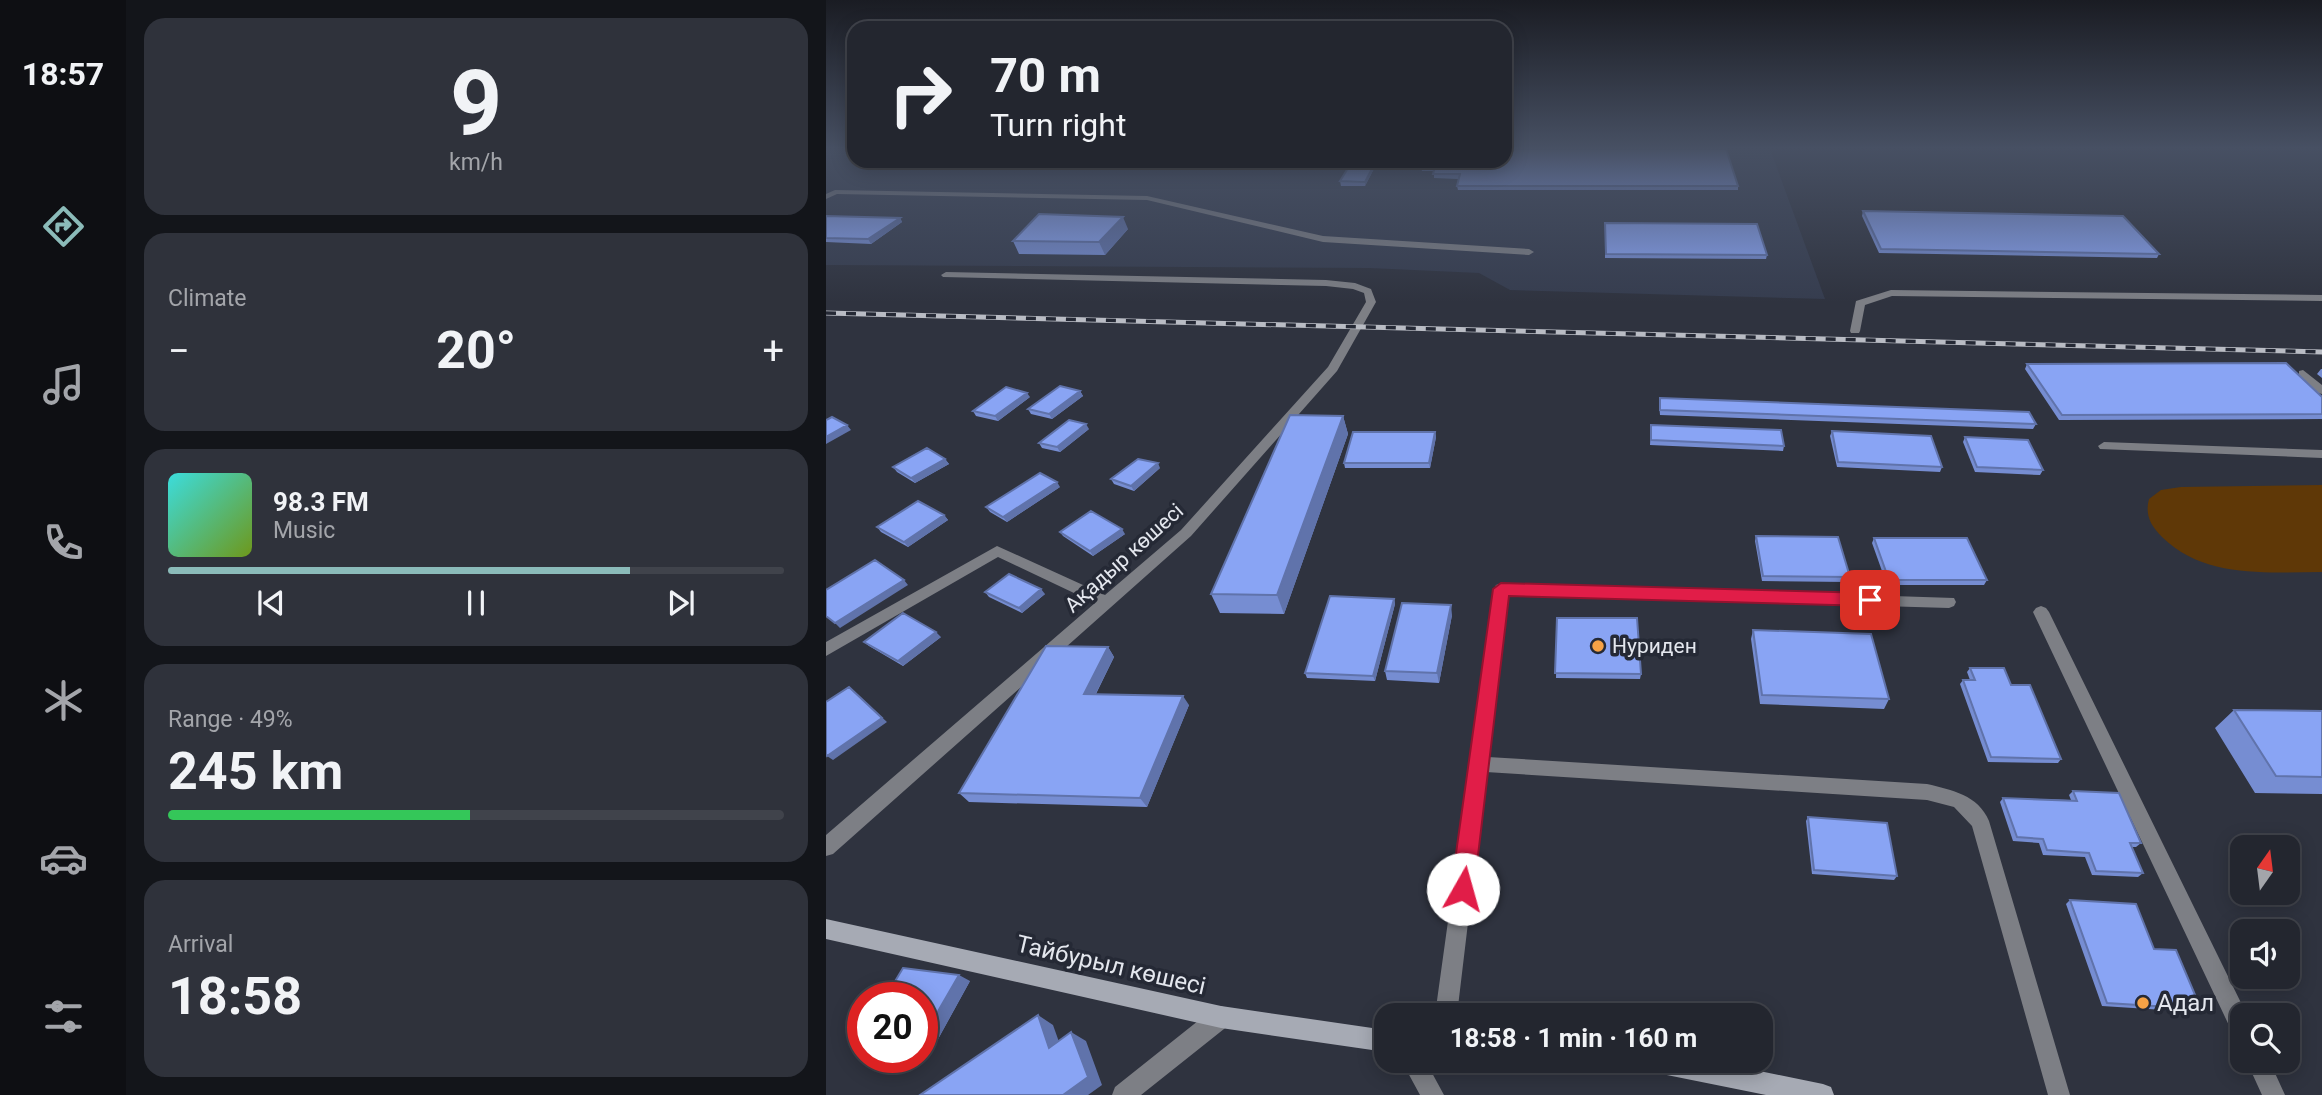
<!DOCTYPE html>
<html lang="en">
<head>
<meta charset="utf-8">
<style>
  :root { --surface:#23262f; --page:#2f323b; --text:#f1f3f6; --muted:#a3a5aa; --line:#40434b; --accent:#8bbbb9 }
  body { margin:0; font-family:Roboto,sans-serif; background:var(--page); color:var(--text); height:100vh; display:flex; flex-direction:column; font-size:26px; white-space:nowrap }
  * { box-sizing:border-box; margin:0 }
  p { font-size:23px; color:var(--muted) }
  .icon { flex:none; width:38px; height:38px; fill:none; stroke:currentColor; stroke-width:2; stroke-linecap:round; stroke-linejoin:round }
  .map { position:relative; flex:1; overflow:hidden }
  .drawer { display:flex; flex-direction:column; gap:18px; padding:18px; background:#13151a; width:700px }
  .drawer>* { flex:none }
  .hud { position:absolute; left:21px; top:21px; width:665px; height:147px; border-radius:21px; box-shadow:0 4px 18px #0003,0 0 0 2px var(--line); background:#23262f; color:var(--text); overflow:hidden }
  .needle { width:46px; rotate:14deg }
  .buttons { position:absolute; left:1404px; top:835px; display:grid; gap:14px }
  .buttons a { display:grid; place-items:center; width:70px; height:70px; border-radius:14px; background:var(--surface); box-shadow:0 4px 18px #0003,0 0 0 2px var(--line); font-size:35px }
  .speed { position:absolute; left:21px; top:982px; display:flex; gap:14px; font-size:35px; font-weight:700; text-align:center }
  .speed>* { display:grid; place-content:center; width:91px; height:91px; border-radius:50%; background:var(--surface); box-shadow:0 4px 18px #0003,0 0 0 2px var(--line); line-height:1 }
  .speed .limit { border:10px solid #d22; background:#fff; color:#111 }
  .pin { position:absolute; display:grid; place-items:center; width:60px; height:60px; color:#fff; margin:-30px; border-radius:14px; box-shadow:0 4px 10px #0006 }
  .me { position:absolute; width:77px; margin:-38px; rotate:7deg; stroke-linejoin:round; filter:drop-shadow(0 0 5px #0008) }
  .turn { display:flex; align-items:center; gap:24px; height:147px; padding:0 28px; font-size:32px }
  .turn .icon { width:91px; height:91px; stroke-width:2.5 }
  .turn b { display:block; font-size:49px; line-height:60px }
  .big { font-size:52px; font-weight:700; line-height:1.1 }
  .drawer .tile { flex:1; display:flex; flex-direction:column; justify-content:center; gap:10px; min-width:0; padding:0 24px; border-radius:21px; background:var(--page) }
  .drawer .dial { align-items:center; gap:0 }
  .dial b { font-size:91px; line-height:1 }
  .song { display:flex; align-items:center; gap:21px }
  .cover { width:84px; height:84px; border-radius:10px; background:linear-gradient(135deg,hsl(180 70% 55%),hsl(80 70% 35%)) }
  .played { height:7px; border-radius:4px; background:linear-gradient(90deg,var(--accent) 75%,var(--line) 75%) }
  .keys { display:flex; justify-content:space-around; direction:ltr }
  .heat { display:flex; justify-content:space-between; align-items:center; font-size:38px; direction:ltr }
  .charge { height:10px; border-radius:5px; background:linear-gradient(90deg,#34c759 49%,var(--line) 0) }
  .trip { position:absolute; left:548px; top:1003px; width:399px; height:70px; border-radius:21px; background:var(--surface); box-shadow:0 4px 18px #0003,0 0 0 2px var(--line); font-weight:700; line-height:70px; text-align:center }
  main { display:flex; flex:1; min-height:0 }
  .tab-bar { display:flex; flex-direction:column; width:126px; justify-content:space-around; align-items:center; background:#0e0f13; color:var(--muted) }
  .tab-bar .icon { width:49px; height:49px }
  .tab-bar .selected { color:var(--accent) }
  .tab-bar b { font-size:32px; color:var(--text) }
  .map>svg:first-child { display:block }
</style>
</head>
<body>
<main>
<nav class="tab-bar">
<b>18:57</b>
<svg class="icon selected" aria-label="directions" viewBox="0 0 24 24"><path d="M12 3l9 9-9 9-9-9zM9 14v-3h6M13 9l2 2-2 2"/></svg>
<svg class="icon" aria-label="music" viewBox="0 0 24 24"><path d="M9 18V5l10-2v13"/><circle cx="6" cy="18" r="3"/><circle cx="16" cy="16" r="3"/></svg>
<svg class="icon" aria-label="phone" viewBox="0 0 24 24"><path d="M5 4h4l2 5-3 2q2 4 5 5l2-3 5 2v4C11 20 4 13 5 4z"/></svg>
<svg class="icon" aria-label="climate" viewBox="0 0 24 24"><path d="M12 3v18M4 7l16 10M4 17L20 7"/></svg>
<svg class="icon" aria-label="car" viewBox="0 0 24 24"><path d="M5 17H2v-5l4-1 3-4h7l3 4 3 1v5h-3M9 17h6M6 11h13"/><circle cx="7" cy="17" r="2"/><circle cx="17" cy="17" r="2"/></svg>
<svg class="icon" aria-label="filters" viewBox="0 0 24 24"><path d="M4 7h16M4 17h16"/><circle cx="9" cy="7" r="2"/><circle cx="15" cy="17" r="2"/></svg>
</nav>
<section class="drawer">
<div class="tile dial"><b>9</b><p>km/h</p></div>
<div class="tile"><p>Climate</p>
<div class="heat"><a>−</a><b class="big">20°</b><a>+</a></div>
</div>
<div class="tile">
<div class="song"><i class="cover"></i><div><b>98.3 FM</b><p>Music</p></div></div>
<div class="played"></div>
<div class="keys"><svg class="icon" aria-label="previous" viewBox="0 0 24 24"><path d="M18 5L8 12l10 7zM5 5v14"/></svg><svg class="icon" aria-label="pause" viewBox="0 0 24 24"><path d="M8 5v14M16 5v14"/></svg><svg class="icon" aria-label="next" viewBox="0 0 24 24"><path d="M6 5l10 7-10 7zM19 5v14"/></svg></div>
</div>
<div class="tile"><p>Range · 49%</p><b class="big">245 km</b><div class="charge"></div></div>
<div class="tile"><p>Arrival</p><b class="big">18:58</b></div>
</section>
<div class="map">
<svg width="1496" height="1095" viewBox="0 0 1496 1095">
  <rect width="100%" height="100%" fill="#2f333f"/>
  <!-- built -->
  <path fill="#363d4f" d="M0,149H28V161H679V149H944L999,299L684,290L653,273L543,268L0,265Z"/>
  <!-- green -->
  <path fill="#5f3807" d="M1496,485V572C1440,572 1379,579 1336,537C1324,525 1319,515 1323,499L1335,490L1355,487Z"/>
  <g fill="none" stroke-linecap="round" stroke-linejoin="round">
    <!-- service -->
    <path fill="#7d7f85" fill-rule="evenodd" d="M9,190L321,196L497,236L703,249L708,252L703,255L497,242L321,200L11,194L0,199V194Z
      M120,272L500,280L529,283L545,289L550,302L511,371L365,536L7,854L0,856V835L269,603L172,557L0,656V642L171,546L279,595L355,530L502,367L540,302L538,293L527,289L500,286L117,277L115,275Z
      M1065,290L1496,295V301L1066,296L1039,305L1034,331L1033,333H1025L1024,331L1030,301Z
      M1477,370L1496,385V394L1492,393L1473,375V371Z
      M1278,442L1496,450V458L1274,449L1272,446Z
      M675,583L1128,598L1130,602L1128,606L1123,608L682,595L662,757L1101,784C1126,790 1152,795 1163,821L1244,1095H1222L1146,826L1128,807L1101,800L660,772L631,1015H609L668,589L670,585Z
      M1215,606L1220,608L1223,612L1421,1015H1416V1039L1408,1036L1207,612L1210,608Z
      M1420,1060H1443L1459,1095H1436Z"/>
    <!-- minor -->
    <path fill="#7d7f85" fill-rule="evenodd" d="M395,1006L403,1009L406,1017L403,1025L315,1095H286L289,1087L387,1009Z
      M575,1060H599L618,1095H594Z"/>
    <!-- secondary -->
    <path fill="#a6aab4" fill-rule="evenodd" d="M0,919L395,1006L560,1030V1052L395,1028L0,939Z
      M810,1060H880L997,1084L1005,1087L1008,1095H940L821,1071L813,1068Z"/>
    <defs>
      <path id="rail" d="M0,313L1496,352"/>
    </defs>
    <!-- rail casing -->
    <use href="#rail" stroke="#b9bcc4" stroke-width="5"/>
    <!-- rail -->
    <use href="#rail" stroke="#252935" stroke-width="3.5" stroke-dasharray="10" stroke-linecap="butt"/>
  </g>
  <!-- wall -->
  <path fill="#768dd2" d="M552,161L539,186H515L514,181L521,169L420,168L419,163Z
    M597,161L912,186V190H632L631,186L633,179L608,178V171H596L595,167Z
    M1037,211L1333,254L1331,258L1053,253L1036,216Z
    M0,216L74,218L76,222L45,244L0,242Z
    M779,223L941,255L940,259L779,258Z
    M302,229L279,255L193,254L187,241Z
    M1201,364L1496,397V419L1233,420L1199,369Z
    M1495,369H1496V378L1491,374Z
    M254,391L257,396L226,419L205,414L202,409Z
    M204,397L172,421L150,416L147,411Z
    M833,403L1210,424L1207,429L834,415Z
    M517,416L522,434L458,614L394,613L385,594Z
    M825,425L958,446L957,451L824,445Z
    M263,429L234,452L216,448L213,443Z
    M1006,431L1116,467L1114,472L1011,467L1004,436Z
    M609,432L610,437L604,468H519L518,463Z
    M1139,437L1217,470L1214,475L1149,472L1137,442Z
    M119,459L123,464L89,483L71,472L67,467Z
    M334,468L308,491L288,484L285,479Z
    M234,487L181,522L164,512L160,507Z
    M118,515L122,520L82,547L55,532L51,527Z
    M234,532L299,534L267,556L237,536Z
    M930,536L1024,577L1022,582L936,581L929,541Z
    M1048,538L1161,580L1158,585H1061L1046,543Z
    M159,592L219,594L196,613L163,597Z
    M568,599L569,604L549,681L481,678L479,673Z
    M626,615L613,683L561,680L559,671Z
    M731,618L815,674L814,679L730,678Z
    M927,630L1063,699L1058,709L934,704L925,639Z
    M115,637L77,666L43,646L38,642Z
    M282,647L288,657L270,694L363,705L321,807L143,802L133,793Z
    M1144,668L1185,685L1235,759L1232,763L1162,762L1134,684L1137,680H1144L1141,672Z
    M1408,710L1496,711V794L1429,793L1389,728Z
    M1247,791L1315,843L1310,847H1306L1317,873L1312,877L1266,875L1259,857L1217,855L1213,843L1187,841L1174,802L1177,798L1245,800L1243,795Z
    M982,817L1071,876L1068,880L986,874L980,821Z
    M1244,900L1375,1009L1369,1012L1276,1006L1240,904Z
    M144,981L106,1050L96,1049V998Z"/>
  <!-- shaded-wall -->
  <path fill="#6073ab" d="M550,161H552L539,186V182Z
    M297,217L302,229L279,255L273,242Z
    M74,218L76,222L45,244L42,239Z
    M254,391L257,396L226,419L223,414Z
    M201,393L204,397L172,421L169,416Z
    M517,416L522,434L458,614L451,595Z
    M260,424L263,429L234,452L231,447Z
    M21,425L25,430L0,444V437Z
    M609,432L610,437L604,468L603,463Z
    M119,459L123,464L89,483L85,478Z
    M332,463L334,468L308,491L305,486Z
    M231,482L234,487L181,522L177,517Z
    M118,515L122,520L82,547L78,542Z
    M296,529L299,534L267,556L264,551Z
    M78,580L82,585L14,628L9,623Z
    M215,589L219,594L196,613L193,608Z
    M568,599L569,604L549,681L547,676Z
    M625,605L626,615L613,683L611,673Z
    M110,632L115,637L77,666L72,661Z
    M282,647L288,657L265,703L258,694Z
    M23,687L61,722L7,760L1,756Z
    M357,696L363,705L321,807L314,798Z
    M133,975L144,981L106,1050L96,1046V1039Z
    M212,1015L227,1025L238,1056L223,1048Z
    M245,1032L260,1041L276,1085L262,1095H237Z"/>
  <!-- building -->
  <path fill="#89a4f4" stroke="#6073ab" stroke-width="2" d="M679,149H900L912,186H631L634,174H607L609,167H595L597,161H679Z
    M421,161H550L539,182L514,181L524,165L419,163Z
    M1037,211L1297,216L1333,254L1055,249Z
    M213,214L297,217L273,242L187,241Z
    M0,216L74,218L42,239L0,238Z
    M779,223L931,224L941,255L780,254Z
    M1460,363L1496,397V414L1236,415L1201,364Z
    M234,386L254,391L223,414L202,409Z
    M180,387L201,393L169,416L147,411Z
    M834,398L1203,412L1210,424L834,410Z
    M464,415L517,416L451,595L385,594Z
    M6,417L21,425L0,437V420Z
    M243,420L260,424L231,447L213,443Z
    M825,425L955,430L958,446L825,440Z
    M1006,431L1105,436L1116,467L1012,462Z
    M527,432H609L603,463H518Z
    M1139,437L1202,440L1217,470L1151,467Z
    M101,448L119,459L85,478L67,467Z
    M312,459L332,463L305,486L285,479Z
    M214,473L231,482L177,517L160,507Z
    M92,501L118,515L78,542L51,527Z
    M265,511L296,529L264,551L234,532Z
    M930,536L1012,537L1024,577L937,576Z
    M1048,538H1141L1161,580H1063Z
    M49,560L78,580L9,623L0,616V590Z
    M183,574L215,589L193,608L159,592Z
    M504,596L568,599L547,676L479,673Z
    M576,603L625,605L611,673L559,671Z
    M77,613L110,632L72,661L38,642Z
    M731,618H811L815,674L729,673Z
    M927,630L1045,634L1063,699L936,695Z
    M220,646L282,647L258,694L357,696L314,798L133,793Z
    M1144,668H1178L1185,685H1204L1235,759L1165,757L1137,680H1149Z
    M23,687L56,718L1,756L0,754V702Z
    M1408,710L1496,711V777L1450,776Z
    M1247,791L1293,793L1315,843H1304L1317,873L1270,871L1263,853L1221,850L1217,839L1191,837L1177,798L1251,801Z
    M982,817L1061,823L1071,876L988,870Z
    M1244,900L1310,904L1328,949L1350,950L1375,1009L1281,1003Z
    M77,968L133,975L96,1039V998H59Z
    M212,1015L223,1048L245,1032L262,1077L237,1095H94Z"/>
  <!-- sky -->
  <linearGradient id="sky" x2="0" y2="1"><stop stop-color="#1a1c23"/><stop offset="0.49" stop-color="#475063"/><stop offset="1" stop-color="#475063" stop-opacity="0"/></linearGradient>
  <rect width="1496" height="302" fill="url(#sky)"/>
  <!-- route -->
  <path fill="#e11d48" stroke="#92132f" stroke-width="2" d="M675,583L1044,593L1053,600L1044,606L683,596L648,889L645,897L637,901L629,897L625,889L667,589Z"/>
  <!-- markers -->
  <g fill="#f6a246" stroke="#252935" stroke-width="2.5">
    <circle cx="772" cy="646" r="7"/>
    <circle cx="1317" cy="1003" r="7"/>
  </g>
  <g text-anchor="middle" stroke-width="7" stroke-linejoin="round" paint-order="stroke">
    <!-- street labels -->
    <g font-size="21" fill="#e4e7ee" stroke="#252935">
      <text transform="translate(298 558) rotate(-42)" y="7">Ақадыр көшесі</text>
    </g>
    <!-- poi labels -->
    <g font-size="21" fill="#e4e7ee" stroke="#252935" text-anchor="start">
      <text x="786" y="653">Нуриден</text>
    </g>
    <!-- near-street labels -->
    <g font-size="24" fill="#e4e7ee" stroke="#252935">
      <text transform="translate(285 965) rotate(13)" y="8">Тайбурыл көшесі</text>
    </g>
    <!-- near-poi labels -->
    <g font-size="24" fill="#e4e7ee" stroke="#252935" text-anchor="start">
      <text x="1331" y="1011">Адал</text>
    </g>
  </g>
</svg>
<div class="buttons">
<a><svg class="needle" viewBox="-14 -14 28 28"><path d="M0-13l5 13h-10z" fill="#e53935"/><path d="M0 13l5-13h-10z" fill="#a3a5aa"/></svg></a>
<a><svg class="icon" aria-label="sound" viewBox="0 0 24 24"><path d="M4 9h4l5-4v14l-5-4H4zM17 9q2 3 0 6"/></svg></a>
<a><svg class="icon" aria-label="search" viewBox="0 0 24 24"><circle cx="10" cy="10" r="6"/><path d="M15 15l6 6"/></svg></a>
</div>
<div class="speed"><div class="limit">20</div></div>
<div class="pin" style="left:1044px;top:600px;background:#d93025"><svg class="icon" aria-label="arrive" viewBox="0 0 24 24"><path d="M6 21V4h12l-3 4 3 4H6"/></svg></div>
<svg class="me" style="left:637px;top:889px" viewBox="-20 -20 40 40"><circle r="19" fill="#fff"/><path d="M0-13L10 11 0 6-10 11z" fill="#e11d48"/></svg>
<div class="trip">18:58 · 1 min · 160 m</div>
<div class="hud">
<div class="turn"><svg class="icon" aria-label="right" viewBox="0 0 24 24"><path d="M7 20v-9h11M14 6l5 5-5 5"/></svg><div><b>70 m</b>Turn right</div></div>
</div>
</div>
</main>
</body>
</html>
